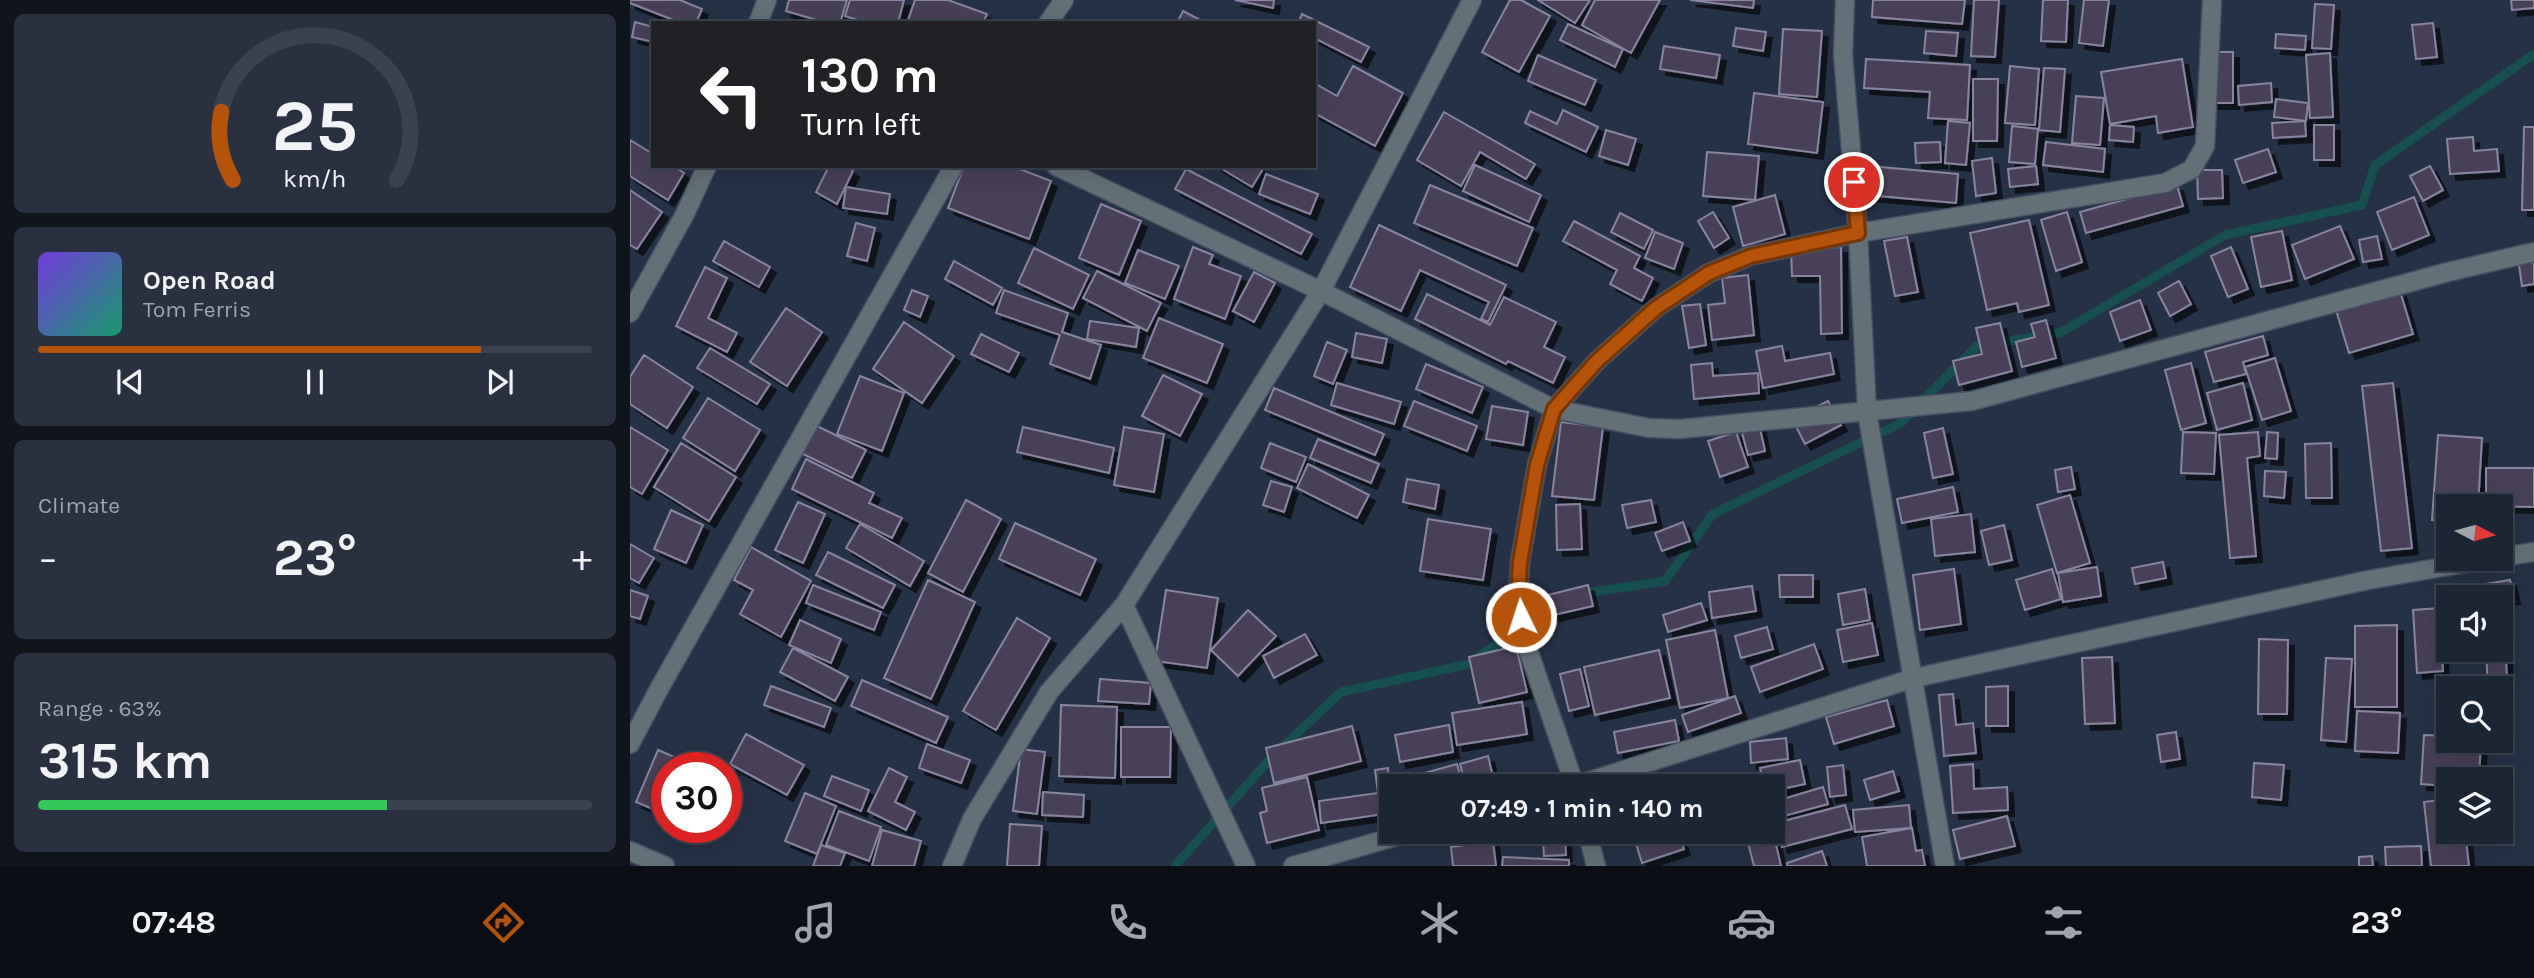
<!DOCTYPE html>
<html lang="en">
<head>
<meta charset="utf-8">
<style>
  :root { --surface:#1c2534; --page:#293140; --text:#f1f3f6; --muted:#a0a5ac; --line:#3a424f; --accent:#b45309 }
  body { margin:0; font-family:Karla,sans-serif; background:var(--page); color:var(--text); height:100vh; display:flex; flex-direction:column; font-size:26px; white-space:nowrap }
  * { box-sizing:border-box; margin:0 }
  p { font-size:23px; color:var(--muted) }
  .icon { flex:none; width:38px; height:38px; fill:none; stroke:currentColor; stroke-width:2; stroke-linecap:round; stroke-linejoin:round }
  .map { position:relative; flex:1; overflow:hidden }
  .drawer { display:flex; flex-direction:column; gap:14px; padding:14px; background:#0f141d; width:630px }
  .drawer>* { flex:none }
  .banner { position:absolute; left:21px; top:21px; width:665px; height:147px; border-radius:0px; box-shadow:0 7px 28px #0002,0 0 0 2px var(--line); background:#202124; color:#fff; overflow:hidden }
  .needle { width:46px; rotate:96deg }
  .fabs { position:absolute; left:1806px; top:494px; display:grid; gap:14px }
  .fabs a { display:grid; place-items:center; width:77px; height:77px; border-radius:0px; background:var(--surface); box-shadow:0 7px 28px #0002,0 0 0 2px var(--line); font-size:35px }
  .speed { position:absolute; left:21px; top:752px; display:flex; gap:14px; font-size:35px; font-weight:700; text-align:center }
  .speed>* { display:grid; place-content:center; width:91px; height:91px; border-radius:50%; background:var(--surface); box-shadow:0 7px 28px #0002,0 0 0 2px var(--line); line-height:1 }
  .speed .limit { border:10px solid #d22; background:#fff; color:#111 }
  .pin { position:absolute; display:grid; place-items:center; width:60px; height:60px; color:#fff; margin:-30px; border:4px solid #fff; border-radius:50%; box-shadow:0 2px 7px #0007 }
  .me { position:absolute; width:77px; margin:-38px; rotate:356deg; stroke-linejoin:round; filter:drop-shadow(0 0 5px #0008) }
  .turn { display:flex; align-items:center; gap:24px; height:147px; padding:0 35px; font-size:32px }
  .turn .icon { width:91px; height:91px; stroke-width:2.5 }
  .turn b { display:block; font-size:49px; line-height:60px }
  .big { font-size:52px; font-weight:700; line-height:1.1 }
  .drawer .tile { flex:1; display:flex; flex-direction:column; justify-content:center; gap:10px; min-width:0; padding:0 24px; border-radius:10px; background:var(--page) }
  .drawer .dial { align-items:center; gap:0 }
  .dial svg { height:182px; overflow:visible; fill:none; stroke:var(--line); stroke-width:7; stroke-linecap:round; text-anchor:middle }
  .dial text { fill:var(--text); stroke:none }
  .song { display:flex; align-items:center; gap:21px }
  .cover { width:84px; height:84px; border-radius:10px; background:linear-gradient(135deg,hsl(260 70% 55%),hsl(160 70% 35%)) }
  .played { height:7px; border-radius:4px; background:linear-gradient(90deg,var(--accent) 80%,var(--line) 80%) }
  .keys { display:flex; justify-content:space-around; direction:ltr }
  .heat { display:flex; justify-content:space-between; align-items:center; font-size:38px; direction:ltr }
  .charge { height:10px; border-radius:5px; background:linear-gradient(90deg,#34c759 63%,var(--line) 0) }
  .trip { position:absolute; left:749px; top:774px; width:406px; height:70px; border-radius:0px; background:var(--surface); box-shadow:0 7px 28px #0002,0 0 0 2px var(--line); font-weight:700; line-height:70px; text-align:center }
  .tab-bar { display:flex; height:112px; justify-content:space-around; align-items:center; background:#0b0f15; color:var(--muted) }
  .tab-bar .icon { width:49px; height:49px }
  .tab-bar .on { color:var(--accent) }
  .tab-bar b { font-size:32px; color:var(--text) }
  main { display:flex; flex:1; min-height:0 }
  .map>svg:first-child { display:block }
</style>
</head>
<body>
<main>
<section class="drawer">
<div class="tile dial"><svg viewBox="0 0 100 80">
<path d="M14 69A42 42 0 1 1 86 69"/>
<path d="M14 69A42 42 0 0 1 9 39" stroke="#b45309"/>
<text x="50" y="56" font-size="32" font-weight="700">25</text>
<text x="50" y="72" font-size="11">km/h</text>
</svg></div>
<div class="tile">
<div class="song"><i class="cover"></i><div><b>Open Road</b><p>Tom Ferris</p></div></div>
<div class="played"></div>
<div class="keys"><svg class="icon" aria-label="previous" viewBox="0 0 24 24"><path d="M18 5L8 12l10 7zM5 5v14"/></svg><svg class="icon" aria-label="pause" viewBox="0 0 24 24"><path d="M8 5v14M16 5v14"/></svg><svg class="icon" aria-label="next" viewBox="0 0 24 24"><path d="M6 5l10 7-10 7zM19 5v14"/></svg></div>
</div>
<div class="tile"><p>Climate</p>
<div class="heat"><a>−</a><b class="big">23°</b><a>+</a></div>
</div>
<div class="tile"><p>Range · 63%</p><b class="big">315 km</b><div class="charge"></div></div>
</section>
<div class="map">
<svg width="1904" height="866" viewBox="0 0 1904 866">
  <defs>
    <filter id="shadow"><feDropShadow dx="6" dy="6" stdDeviation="0" flood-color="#0009"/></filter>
  </defs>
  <rect width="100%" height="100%" fill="#253146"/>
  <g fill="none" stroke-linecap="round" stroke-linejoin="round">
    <!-- stream -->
    <path stroke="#164f4f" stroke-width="9" d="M949,594L1035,581L1083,514L1271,423L1347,346L1430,333L1595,235L1732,205L1745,165L1904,54
      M545,866L639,760L711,692L839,664L923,603"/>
  </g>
  <!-- building -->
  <path fill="#464159" stroke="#8984a0" stroke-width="2" filter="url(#shadow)" d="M0,0H50L72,9L66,23H51L0,3Z
    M159,0H217L210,23H197L156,11Z
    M220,0H274L268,23H237L215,16Z
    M285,0H318L357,14L353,23H277Z
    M605,0H644L643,8Z
    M880,0H891L920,16L889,72L852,52Z
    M908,0H960L945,23Z
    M965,0H1030L1001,53L952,25Z
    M1060,0H1124L1123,8Z
    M1243,0H1335L1332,24L1242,17Z
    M1344,0H1369L1365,57L1341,56Z
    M1413,0H1438L1436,42L1411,41Z
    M1454,0H1479L1473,46L1449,43Z
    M1881,0H1904V8L1882,10Z
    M1685,4L1704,5L1701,49L1682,48Z
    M553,11L576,23H547Z
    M672,14L739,47L731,62L684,38V23H668Z
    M5,22L23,27V42L2,37Z
    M1803,23L1807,57L1786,59L1782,25Z
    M938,24L993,49L985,67L930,40Z
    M1106,28L1136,32L1133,51L1103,46Z
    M1153,29L1192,31L1187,97L1149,94Z
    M1296,31L1328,33L1326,56L1294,53Z
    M1646,34L1676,36L1675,50L1645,48Z
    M1034,46L1090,55L1086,78L1030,69Z
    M1581,52H1603V103H1582Z
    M1700,53L1703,117L1680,118L1676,55Z
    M908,55L966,80L955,105L898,81Z
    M1236,59L1340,65L1337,120L1298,118L1300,92L1234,88Z
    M1552,59L1563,127L1528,133L1526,116L1480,124L1471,72Z
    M723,66L773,93L745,146L684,113V83L707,96Z
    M1380,66L1409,69L1405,125L1375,123Z
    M1414,68L1435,69L1430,132L1409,130Z
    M1343,79H1368L1367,141H1343Z
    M1641,83L1642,102L1609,105L1608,86Z
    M1124,93L1193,102L1187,153L1118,144Z
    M1446,96L1474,98L1470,145L1442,143Z
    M1646,99L1678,103L1676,121L1644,117Z
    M933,110L968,127L956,152L895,123L900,111L927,124Z
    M814,112L905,164L896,179L850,152L831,186L787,160Z
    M1318,121L1340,123L1336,165L1315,163Z
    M1675,121L1676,136L1643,138L1642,123Z
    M1480,125L1504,127L1503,142L1479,140Z
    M1684,125H1704V160H1684Z
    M1382,126L1408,129L1405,164L1379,162Z
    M1894,127H1904V210H1892Z
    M976,130L1006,139L998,165L969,156Z
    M1843,137L1844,151L1867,149L1869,171L1820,174L1817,139Z
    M0,140L23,154V166H43L54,173L38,200L0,176Z
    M1310,142L1311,162L1286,163L1285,143Z
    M1416,142L1475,149L1473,172L1413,165Z
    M1638,149L1646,172L1613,183L1605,160Z
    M1077,152L1129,156L1125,200L1073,196Z
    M1362,158L1366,193L1346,196L1342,161Z
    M845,165L911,195L899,222L833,191Z
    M199,166H215L223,171L207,204L186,192Z
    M334,166H382L421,181L399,239L318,208Z
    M587,166H628L633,169L622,187Z
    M1239,166L1328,174L1326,203L1237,195Z
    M1406,166L1408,184L1380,187L1378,169Z
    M1800,166L1813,190L1793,201L1780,176Z
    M556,169L682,234L671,254L545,189Z
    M1567,170H1592L1593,198L1568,199Z
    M636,174L688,194L680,214L629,194Z
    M800,185L903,228L887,266L784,223Z
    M1547,185L1553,206L1456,233L1450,212Z
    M216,187L260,194L257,214L213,208Z
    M0,190L32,212L7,249L0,245Z
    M1145,195L1155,234L1113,246L1103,207Z
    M1784,197L1799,235L1762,250L1747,212Z
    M471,204L511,221L489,275L449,258Z
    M1083,212L1099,238L1084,248L1068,221Z
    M1437,212L1452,262L1426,271L1411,220Z
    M990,213L1023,230L1014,249L981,232Z
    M1399,220L1419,305L1389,312L1387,303L1357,310L1340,233Z
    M944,221L1010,256L1004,268L1023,278L1012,301L980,284L987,270L933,241Z
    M226,223L245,228L237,261L217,256Z
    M749,225L876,285L858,322L851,319L859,302L790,270L771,311L720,287Z
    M1710,226L1724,259L1675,279L1662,245Z
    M1652,231L1662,280L1631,287L1621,237Z
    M1025,232L1053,243L1044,269L1015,258Z
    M1747,236L1752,259L1733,262L1729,240Z
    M1277,237L1288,292L1265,296L1254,241Z
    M94,241L140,267L129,287L83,261Z
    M563,247L583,255L579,264L611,276L595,319L544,299Z
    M1211,247L1212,333L1191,334L1190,276H1162L1161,248Z
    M1601,247L1618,289L1598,297L1581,256Z
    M404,248L459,275L443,309L388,283Z
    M508,250L549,266L535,299L495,283Z
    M1904,256V284L1892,286L1888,258Z
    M324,261L372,288L363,305L315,279Z
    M75,267L97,278L78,318L107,333L97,352L46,326Z
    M467,271L531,303L517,331L453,298Z
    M624,272L645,283L624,322L603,311Z
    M1118,275L1124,335L1082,340L1078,305L1095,303L1092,278Z
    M1549,281L1561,304L1540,316L1528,293Z
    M282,290L298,296L290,317L274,310Z
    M374,290L438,313L432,332L471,345L460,379L420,364L430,335L366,313Z
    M1770,291L1783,334L1719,353L1706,310Z
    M797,294L860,325L874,297L926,322L914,347L935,357L923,383L878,361L876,364L785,319Z
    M1510,300L1521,330L1490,341L1480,312Z
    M1070,304L1076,345L1059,348L1052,306Z
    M156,308L192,332L157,386L120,362Z
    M529,318L593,344L577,383L513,358Z
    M1416,320L1426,358L1392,367L1386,342L1405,337L1401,324Z
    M460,321L509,328L506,347L457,339Z
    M274,322L324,356L292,403L243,369Z
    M1370,323L1382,371L1329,385L1323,361L1352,354L1346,328Z
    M726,333L757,339L752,363L722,357Z
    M351,334L389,353L379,372L341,354Z
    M1633,336L1638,355L1613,362L1616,374L1584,382L1575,352Z
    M697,342L717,350L703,384L684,376Z
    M1152,346L1155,361L1200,353L1204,374L1133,388L1126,351Z
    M80,348L140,384L127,404L67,368Z
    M14,355L63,387L37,428L0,404V377Z
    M1645,358L1661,411L1632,420L1615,367Z
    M1082,363L1083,376L1128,373L1129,393L1064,399L1061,365Z
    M1561,363L1576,423L1551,430L1535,370Z
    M796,364L853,387L842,413L786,389Z
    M533,375L572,394L550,436L512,416Z
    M230,376L274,393L252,451L207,434Z
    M707,383L771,402L764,424L701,405Z
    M1613,383L1622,420L1587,430L1577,393Z
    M1763,383L1782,548L1751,551L1732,386Z
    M644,388L754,434L745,455L635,410Z
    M78,398L130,430L105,471L53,438Z
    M784,401L847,426L837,451L774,426Z
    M1198,401L1211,425L1175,444L1162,419Z
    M862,406L898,412L893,445L856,439Z
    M931,422L973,427L964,500L922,496Z
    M1129,424L1135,451L1118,455L1111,429Z
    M185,425L236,450L222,478L171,453Z
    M0,427L38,450L12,494L0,487Z
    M393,427L484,448L479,473L387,452Z
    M494,427L534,434L524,492L484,485Z
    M1313,428L1323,474L1303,478L1294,433Z
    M1106,432L1118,467L1090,477L1078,441Z
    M1553,432L1586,433L1584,474L1551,473Z
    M1628,432L1630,456L1617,458L1626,556L1600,558L1589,435Z
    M1637,432L1648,433L1647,459L1635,458Z
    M1808,435L1852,438L1848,506H1818V521L1802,520Z
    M688,439L749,464L741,483L680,458Z
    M51,443L106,477L79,521L24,487Z
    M640,443L676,457L666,482L631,468Z
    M1701,443L1702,498H1676L1675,444Z
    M176,459L244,493L239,503L272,518L262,538L162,489Z
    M678,464L739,495L727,518L667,488Z
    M1441,467L1445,489L1428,492L1425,470Z
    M1856,468H1904V507L1856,506Z
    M1635,471L1656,472L1654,498L1634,496Z
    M777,479L809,485L805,509L773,502Z
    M641,481L662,487L654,512L633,505Z
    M1323,487L1328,512L1272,523L1267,499Z
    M1440,495L1460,563L1427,573L1407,505Z
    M336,500L371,519L333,592L298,573Z
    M1021,500L1026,522L997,528L992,505Z
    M1021,500L1026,522L997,528L992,505Z
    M168,502L195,514L173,563L145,550Z
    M950,504L952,549L927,550L926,505Z
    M41,510L73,525L56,563L24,549Z
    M1341,514L1345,552L1305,556L1301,519Z
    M798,519L861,529L853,580L790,571Z
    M1053,522L1060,541L1032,551L1025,533Z
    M385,523L466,559L450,595L369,559Z
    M230,524L294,561L280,586L216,548Z
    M1374,525L1382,560L1359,565L1351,531Z
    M0,544L24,558L9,583L0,578Z
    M121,547L181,581L151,637L110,614L123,590L104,580Z
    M198,552L265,585L253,608L186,575Z
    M1533,562L1536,578L1505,584L1502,568Z
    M1467,567L1471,596L1433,602L1428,573Z
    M1324,569L1331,624L1290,630L1283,575Z
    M1422,569L1431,599L1395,610L1386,580Z
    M1149,575H1183V597H1150Z
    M298,580L345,602L301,699L254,678Z
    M1880,580L1884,598L1871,600V597H1857L1855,584Z
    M183,585L251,612L244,630L176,603Z
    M958,585L963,606L915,617L910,597Z
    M958,585L963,606L915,617L910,597Z
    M1122,586L1126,611L1082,618L1079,592Z
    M1235,589L1240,620L1213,625L1208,594Z
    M0,590L18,596L10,619L0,616Z
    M536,590L588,598L577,668L525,661Z
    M1071,603L1077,620L1038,632L1033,615Z
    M1873,606L1878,697L1871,698V688H1858L1856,649H1871V607Z
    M1809,608L1813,671L1787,673L1783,610Z
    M618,610L646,636L608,676L581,650Z
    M387,618L420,638L366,730L333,711Z
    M170,620L211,639L201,663L159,645Z
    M1242,623L1248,655L1213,662L1207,630Z
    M1767,625V707H1725V626Z
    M1137,627L1143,649L1111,658L1105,636Z
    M1085,630L1098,698L1050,708L1036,640Z
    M675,634L687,655L644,678L633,656Z
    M1629,639L1658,640L1657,714H1628Z
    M1184,644L1193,669L1130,692L1121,667Z
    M886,646L897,692L849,703L839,657Z
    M163,648L218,677L205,701L150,672Z
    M1029,650L1040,698L965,715L954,667Z
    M1482,657L1485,723L1455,724L1452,658Z
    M1696,658L1722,659L1716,742L1691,740Z
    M950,669L959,706L939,711L930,674Z
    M470,679L521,683L519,704L468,701Z
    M232,680L318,717L306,743L221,706Z
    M141,686L201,708L194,727L134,705Z
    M1378,686V726H1356V687Z
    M1323,694L1326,725L1343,723L1346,753L1314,756L1309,695Z
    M1105,696L1111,713L1058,732L1052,715Z
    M1257,700L1264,726L1204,744L1196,717Z
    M892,702L897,734L827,745L822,713Z
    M431,705L487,707L485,778L429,776Z
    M1727,711L1770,713L1768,753L1725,751Z
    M1045,720L1049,741L988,753L984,732Z
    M819,725L823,752L770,762L765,735Z
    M722,726L731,761L644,783L636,748Z
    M491,727H541L540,777H491Z
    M1546,732L1550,759L1531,762L1527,735Z
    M116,734L174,765L157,795L100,764Z
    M1794,735L1818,736V740H1851L1849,779H1818V786L1791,784Z
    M1156,738L1158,759L1121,763L1120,742Z
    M297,744L340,760L331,783L289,768Z
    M391,749L415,752L407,814L383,811Z
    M28,750L70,768H37V815L6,802Z
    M858,756L864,781L850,786H836L830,764Z
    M85,760L103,769L96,782V768H81Z
    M1170,760L1175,784L1143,791V786H1134L1130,768Z
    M1624,763L1654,765L1651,800L1622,797Z
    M827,764L833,786H767L766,781Z
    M1343,764L1344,789L1377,787L1378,810L1323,813L1320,766Z
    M1213,765L1216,795L1200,797L1197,767Z
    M259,768L277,777L265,802L285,812L276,830L238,811Z
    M758,768L761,813L691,823L689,801L748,793L745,770Z
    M1263,771L1269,791L1240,800L1234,780Z
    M202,776L239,790L231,811L194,796Z
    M677,777L689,830L637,843L630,813L637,811L632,788Z
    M1193,787L1198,804L1143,819V802Z
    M413,792L454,795L453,817L412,815Z
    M175,793L206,806L187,854L155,841Z
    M1818,799V831H1835L1839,866H1801L1794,802Z
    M1215,805L1222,829L1152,847L1146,823Z
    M1279,805L1281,828L1225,832L1223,810Z
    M209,811L251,827L239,861L196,845Z
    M1377,816L1385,846L1330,859L1323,830Z
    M380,824L412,826L409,866H377Z
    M1282,828L1286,851L1292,850L1295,866H1237L1232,837Z
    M252,830L291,841L284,866H242Z
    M1002,831H1048L1054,849L1012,863Z
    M1002,831H1048L1054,849L1012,863Z
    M1144,836L1151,866H1124L1118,843Z
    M935,838L936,855L914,856L913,839Z
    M863,841L866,866H823L821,847Z
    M191,845L215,853L210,866H183Z
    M1791,846L1792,866H1756L1755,847Z
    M1192,851L1197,866H1157V863Z
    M1742,856L1743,866H1729V857Z
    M873,857L939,860V866H872Z
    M873,857L939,860V866H872Z"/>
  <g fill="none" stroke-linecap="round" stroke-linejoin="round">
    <defs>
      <path id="street" d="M1215,0L1213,55L1228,233L1237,412L1315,866
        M128,23L137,0
        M418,23L434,0
        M426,166L691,291L924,409L1019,428L1050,429L1342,401L1818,272L1904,252
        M0,313L55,214L77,166
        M1871,557L1904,552
        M494,605L616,866
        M0,744L29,689L324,166
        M944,786L1284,678L1738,580L1865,558
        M945,786L894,638L888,597L890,562L907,465L924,409L967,361L1026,308L1079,273L1120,256L1228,233L1535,183L1562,169L1575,146L1582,0
        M957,831L966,866
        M0,851L35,866
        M322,866L342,819L419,692L494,605L691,291L842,0
        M663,866L785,831"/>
    </defs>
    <!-- street casing -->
    <use href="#street" stroke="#444f63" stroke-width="21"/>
    <!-- street -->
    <use href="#street" stroke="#637077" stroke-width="18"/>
  </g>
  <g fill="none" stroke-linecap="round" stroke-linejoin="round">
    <defs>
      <path id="route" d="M891,617L888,597L890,562L907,465L924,409L967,361L1026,308L1079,273L1121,256L1228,233L1224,182"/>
    </defs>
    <!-- route casing -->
    <use href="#route" stroke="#753606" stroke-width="18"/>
    <!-- route -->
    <use href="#route" stroke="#b45309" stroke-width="12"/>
  </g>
</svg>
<div class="fabs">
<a><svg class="needle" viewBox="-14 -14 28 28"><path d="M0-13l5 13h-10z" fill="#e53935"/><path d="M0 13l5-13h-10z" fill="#a0a5ac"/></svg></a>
<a><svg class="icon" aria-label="sound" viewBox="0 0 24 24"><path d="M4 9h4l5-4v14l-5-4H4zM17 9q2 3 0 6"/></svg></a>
<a><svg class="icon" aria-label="search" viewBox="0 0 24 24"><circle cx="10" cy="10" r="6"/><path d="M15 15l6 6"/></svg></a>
<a><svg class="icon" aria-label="layers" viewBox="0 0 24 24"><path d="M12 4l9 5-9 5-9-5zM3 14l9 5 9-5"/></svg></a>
</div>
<div class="speed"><div class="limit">30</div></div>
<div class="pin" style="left:1224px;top:182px;background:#d93025"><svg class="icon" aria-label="arrive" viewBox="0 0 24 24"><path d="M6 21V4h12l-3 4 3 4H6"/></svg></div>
<svg class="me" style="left:891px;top:617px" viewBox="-20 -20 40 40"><circle r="17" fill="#b45309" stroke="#fff" stroke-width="3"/><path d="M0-11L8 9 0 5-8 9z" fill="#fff"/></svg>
<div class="trip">07:49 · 1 min · 140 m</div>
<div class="banner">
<div class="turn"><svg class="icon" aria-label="left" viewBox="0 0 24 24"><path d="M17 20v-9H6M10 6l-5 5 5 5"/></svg><div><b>130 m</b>Turn left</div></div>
</div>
</div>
</main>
<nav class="tab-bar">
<b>07:48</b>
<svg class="icon on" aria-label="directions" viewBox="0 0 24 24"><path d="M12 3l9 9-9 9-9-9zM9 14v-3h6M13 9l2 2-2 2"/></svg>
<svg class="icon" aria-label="music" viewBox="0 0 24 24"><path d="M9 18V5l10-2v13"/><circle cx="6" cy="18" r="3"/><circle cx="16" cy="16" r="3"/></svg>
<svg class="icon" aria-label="phone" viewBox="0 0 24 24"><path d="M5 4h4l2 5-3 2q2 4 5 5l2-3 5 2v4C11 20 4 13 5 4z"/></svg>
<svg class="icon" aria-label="climate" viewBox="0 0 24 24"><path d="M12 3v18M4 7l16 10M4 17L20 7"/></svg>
<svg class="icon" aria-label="car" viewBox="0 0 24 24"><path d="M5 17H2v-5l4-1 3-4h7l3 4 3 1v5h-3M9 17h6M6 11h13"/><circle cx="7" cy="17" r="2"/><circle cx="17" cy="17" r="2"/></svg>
<svg class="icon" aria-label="filters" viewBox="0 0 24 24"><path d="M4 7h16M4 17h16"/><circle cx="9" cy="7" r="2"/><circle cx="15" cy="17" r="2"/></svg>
<b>23°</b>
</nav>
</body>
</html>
